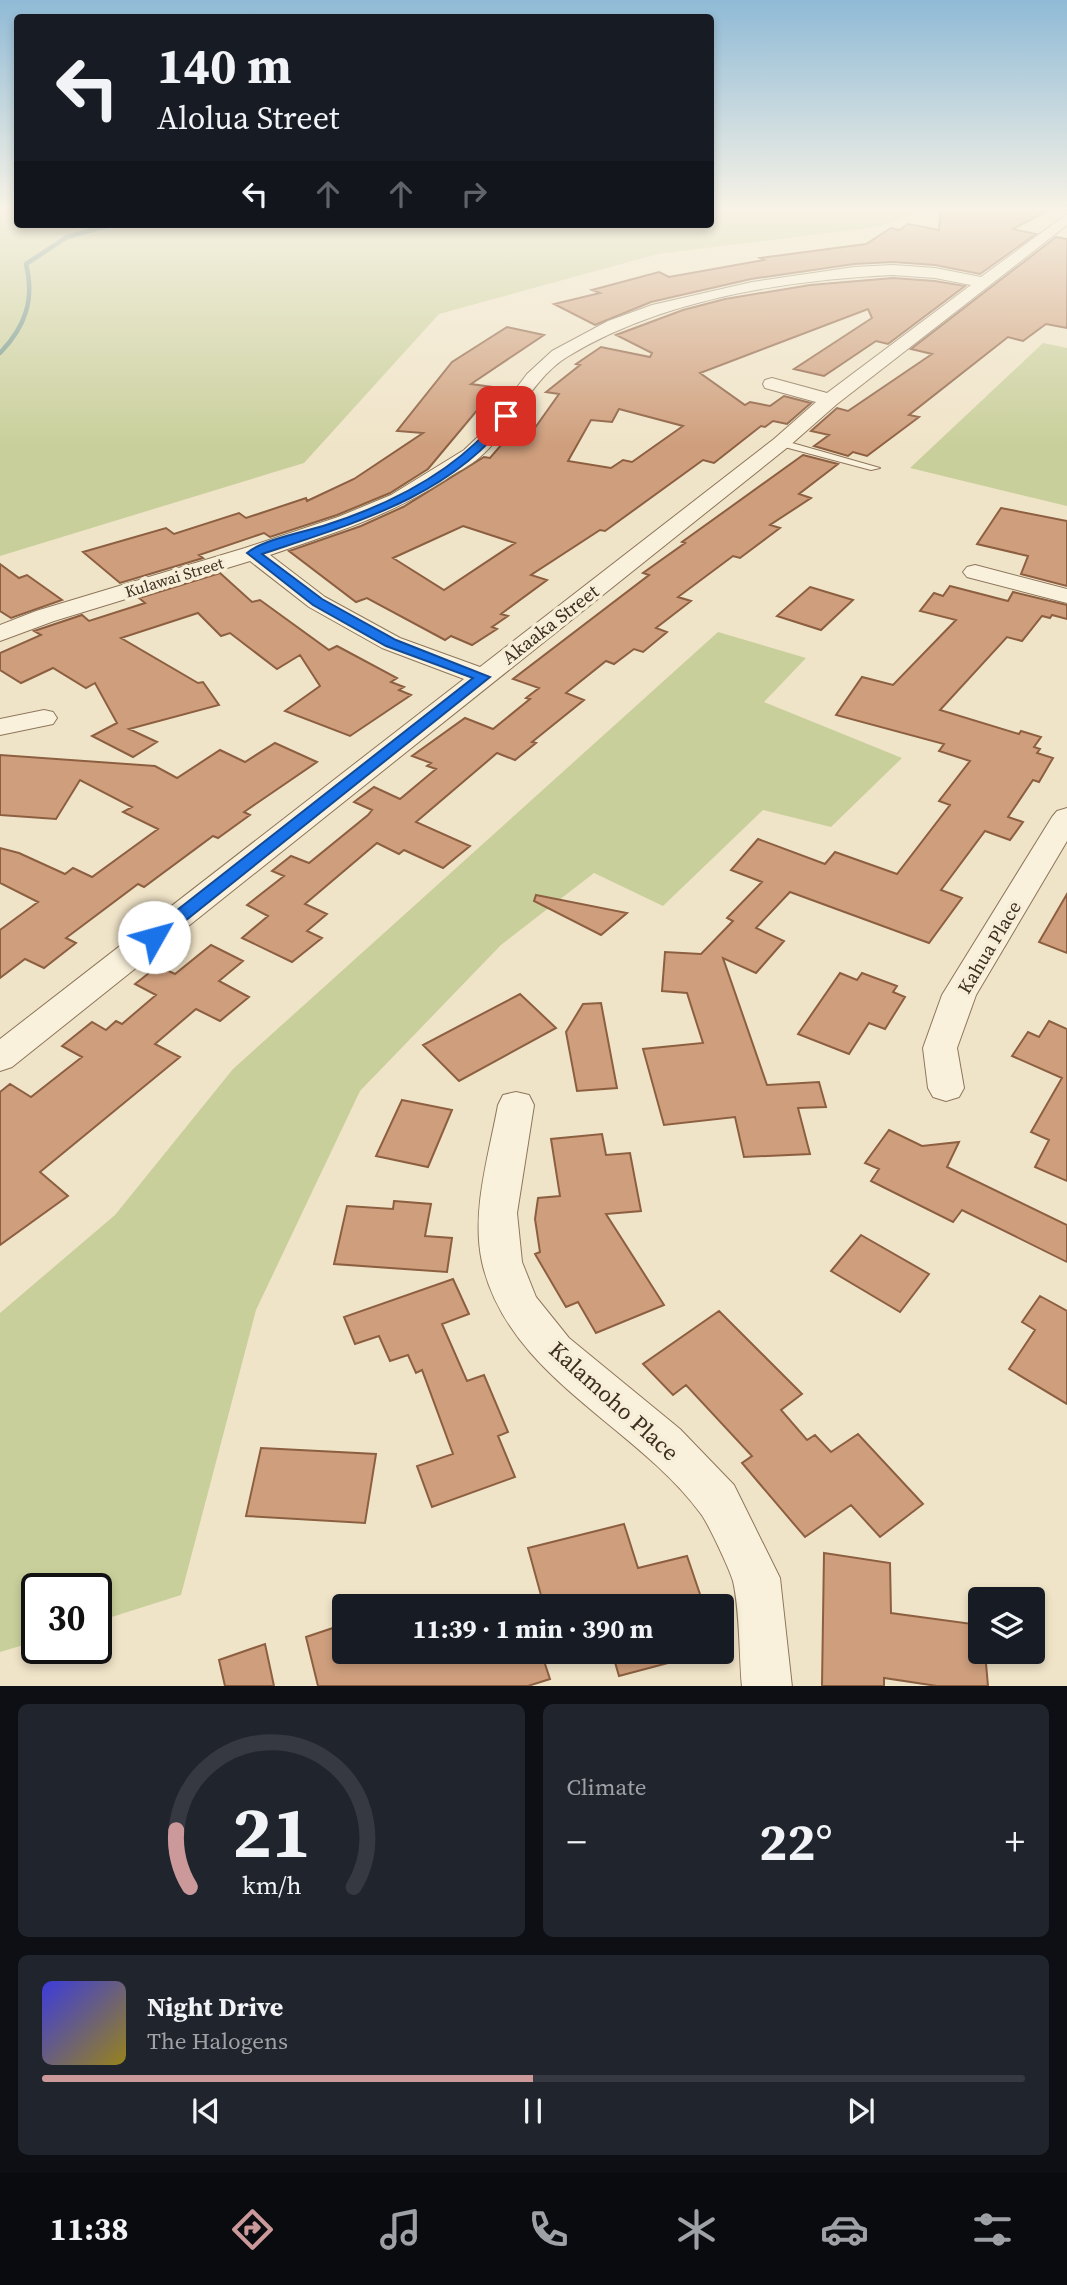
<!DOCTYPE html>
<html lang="en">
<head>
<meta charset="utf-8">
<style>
  :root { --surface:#171b24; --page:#20242c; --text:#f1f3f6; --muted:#9ea1a6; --line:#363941; --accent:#cc999b }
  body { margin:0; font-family:"Source Serif 4",serif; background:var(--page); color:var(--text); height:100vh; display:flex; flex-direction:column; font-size:26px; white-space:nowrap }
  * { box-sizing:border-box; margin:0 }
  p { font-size:23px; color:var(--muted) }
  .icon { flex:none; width:38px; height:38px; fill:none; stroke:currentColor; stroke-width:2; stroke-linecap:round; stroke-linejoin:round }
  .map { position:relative; height:1686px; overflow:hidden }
  .details { display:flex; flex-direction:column; gap:18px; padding:18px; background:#0d0f14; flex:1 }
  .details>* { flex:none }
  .top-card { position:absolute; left:14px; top:14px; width:700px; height:214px; border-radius:7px; box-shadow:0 4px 10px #0003; background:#171b24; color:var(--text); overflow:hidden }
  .tools { position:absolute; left:968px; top:1587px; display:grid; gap:14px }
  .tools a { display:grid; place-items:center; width:77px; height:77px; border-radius:7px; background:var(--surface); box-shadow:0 4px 10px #0003; font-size:35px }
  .speed { position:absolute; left:21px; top:1573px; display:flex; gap:14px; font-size:35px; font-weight:700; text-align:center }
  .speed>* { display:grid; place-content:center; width:91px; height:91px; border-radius:50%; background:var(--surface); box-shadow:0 4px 10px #0003; line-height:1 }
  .speed .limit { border:4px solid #111; border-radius:10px; background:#fff; color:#111 }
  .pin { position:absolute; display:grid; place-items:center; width:60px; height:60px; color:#fff; margin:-30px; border-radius:14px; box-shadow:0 4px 10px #0006 }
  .me { position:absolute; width:77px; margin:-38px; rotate:52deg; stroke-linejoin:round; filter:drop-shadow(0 0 5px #0008) }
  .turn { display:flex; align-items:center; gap:24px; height:147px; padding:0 28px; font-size:32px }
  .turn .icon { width:91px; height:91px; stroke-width:2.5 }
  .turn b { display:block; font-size:49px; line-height:60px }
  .lanes { display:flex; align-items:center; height:66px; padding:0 28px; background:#0003; justify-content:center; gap:35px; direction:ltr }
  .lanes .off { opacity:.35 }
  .big { font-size:52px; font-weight:700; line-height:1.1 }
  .details .widget { flex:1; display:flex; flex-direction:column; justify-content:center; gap:10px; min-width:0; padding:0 24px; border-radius:10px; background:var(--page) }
  .details .dial { align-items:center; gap:0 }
  .dial svg { height:182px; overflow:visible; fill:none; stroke:var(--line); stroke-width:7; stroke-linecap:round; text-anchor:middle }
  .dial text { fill:var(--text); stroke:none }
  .song { display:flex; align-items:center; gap:21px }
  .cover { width:84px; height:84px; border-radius:10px; background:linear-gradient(135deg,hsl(240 70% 55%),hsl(50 70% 35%)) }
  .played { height:7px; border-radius:4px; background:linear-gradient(90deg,var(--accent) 50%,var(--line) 50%) }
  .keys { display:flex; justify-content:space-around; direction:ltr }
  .heat { display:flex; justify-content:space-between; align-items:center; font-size:38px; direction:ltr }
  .details .tiles { flex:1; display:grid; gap:18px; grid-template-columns:1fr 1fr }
  .widget:last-child { grid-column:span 2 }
  .trip { position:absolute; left:332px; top:1594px; width:402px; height:70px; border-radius:7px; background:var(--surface); box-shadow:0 4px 10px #0003; font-weight:700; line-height:70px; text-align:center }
  .tab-bar { display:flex; height:112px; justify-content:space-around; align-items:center; background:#090b0e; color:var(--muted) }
  .tab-bar .icon { width:49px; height:49px }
  .tab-bar .on { color:var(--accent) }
  .tab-bar b { font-size:32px; color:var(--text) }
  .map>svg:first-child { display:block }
</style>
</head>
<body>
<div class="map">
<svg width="1067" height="1687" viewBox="0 0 1067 1687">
  <rect width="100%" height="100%" fill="#f0e4c8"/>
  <!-- green -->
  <path fill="#c9cf9b" d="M0,209H17L18,224H710L711,209H932L877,227L658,254L439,314L304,463L0,556Z
    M1043,343L1067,348V506L910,468Z
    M718,632L806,658L764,702L902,758L831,827L763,810L663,906L594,873L501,945L360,1091L256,1310L181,1595L96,1622V1589H37V1641L0,1652V1313L115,1215L233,1069Z"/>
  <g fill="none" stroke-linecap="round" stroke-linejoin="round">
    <!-- stream -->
    <path stroke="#6f938a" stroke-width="4.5" d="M0,353C25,327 35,300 26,264L67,237L114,224"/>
  </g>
  <!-- building -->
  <path fill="#cf9f7d" stroke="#8d5f41" stroke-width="2" fill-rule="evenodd" d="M941,209H1051L1013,229L1036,234L980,274L935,265L893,262L854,264L751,279L651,302L595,325L554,304L600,293L592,290L659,272L669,277L764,260L760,258L866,244L891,228L900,230L908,224L939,230Z
    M1056,237L1067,239V328L1046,324L1023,341L1008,337L909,415L919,417L867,456L853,452L848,456L814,446L829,435L811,431L837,408L848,411L932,354L911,349Z
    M893,278L935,281L965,286L888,344L876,341L824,376L794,369L872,318L868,309L700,373L745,405L750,402L770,406L784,396L811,403L787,424L773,421L765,427L761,426L714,463L703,460L605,531L600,530L531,575L547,580L501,614L508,616L492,627L497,629L472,645L451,636L445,640L367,598L356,602L289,551L361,526L403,507L484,457L490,458L514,430L532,432L559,394L546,392L580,365L576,364L601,347L650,357L652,353L616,335L683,310L725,299L810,285ZM619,409L683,426L632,462L623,460L611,468L568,461L591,420L612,422ZM463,526L515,543L444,590L393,558Z
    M507,327L544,335L471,384L493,387L488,394L489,396L428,469L390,493L337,515L270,537L264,533L199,555L203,558L120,583L83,552L166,528L174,534L239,513L246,518L306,498L307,501L354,479L423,433L397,431L452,362Z
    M803,455L838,464L799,494L811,498L770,525L780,528L740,558L733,556L678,597L691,601L656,628L667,632L643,652L634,649L614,664L606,661L566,693L584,700L532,742L536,743L515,760L497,753L416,822L470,846L443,868L404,850L399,854L377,843L305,904L327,914L307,931L322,938L292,962L242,938L268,916L247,905L284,876L272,871L291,856L309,863L368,815L372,810L354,802L374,787L400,799L436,769L427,766L431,763L412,756L465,718L493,729L530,699L526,698L539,688L513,679L649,575L643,573L685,543L682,542Z
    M1001,508L1067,521V586L1021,574L1028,556L977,544Z
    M0,564L19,578L27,575L62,600L11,618L0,611Z
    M220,573L252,602L260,600L329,650L337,646L397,678L391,682L404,687L399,690L411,695L350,736L285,711L320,686L300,655L277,669L230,633L221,636L198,613L121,638L198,683L203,682L219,705L129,729L157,742L133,757L92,736L117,723L95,683L86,688L53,668L21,683L0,670V653L41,635L34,631L82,615L89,621L145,603L139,598Z
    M950,586L1008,601L1013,592L1067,605V619L1052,615L1050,618L1042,616L1022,641L1007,637L940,710L1019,734L1021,731L1041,737L1034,747L1040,749L1037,753L1053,758L1039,782L1033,780L1008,817L1023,822L1010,840L985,831L941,890L962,898L929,943L790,892L756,928L784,941L756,973L723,958L767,1085L819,1082L826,1107L798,1108L810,1154L744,1157L735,1117L664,1125L643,1049L703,1043L687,993L662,991L665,952L701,954L733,921L727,918L762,882L731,870L758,839L825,864L835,852L897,874L950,805L939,801L970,761L939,751L944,744L836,715L862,677L893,685L956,620L920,611L934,593L943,596Z
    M810,587L853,600L821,630L777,616Z
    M275,743L317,762L244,812L250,815L218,838L213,836L144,887L138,884L66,938L76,943L44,968L25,959L0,978V930L38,902L0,883V848L19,853L65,874L73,868L92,877L158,829L123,812L132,807L80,780L56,819L0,815V755L155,766L177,778L220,750L245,762Z
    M1067,894V953L1039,942Z
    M536,895L627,913L601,935L534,901Z
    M211,945L243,961L219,981L249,997L220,1021L196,1009L155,1044L180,1057L40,1172L68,1196L0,1245V1092L10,1084L31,1097L82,1057L62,1046L92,1022L106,1030L116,1021L122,1024L156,995L135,984L158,966L175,974Z
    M840,973L857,980L862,973L897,986L893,992L905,997L885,1029L869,1023L849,1054L798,1034Z
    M520,994L556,1028L459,1081L423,1045Z
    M601,1003L617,1088L577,1091L566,1032L583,1004Z
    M1049,1021L1067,1029V1181L1035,1167L1049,1140L1031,1132L1062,1078L1012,1056L1028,1032L1039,1037Z
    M402,1100L452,1110L428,1167L376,1156Z
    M889,1130L922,1146L959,1142L947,1167L1067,1225V1262L962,1210L953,1222L871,1181L879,1169L865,1163Z
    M602,1134L606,1155L630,1153L641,1211L606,1214L664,1305L596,1333L578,1302L566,1307L535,1254L540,1252L535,1219L538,1198L560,1196L551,1139Z
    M394,1201L431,1204L425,1236L452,1238L447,1272L334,1264L347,1206L393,1209Z
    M861,1235L929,1274L900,1312L831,1271Z
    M453,1279L469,1314L442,1324L467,1381L484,1375L508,1432L498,1436L515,1477L432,1507L417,1466L453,1454L422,1370L416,1373L408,1355L390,1361L379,1336L355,1344L344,1317Z
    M1040,1296L1067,1311V1404L1009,1369L1035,1330L1022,1322Z
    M719,1311L802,1394L781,1410L807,1440L815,1435L831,1452L858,1434L923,1504L880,1537L851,1505L805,1537L742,1463L752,1456L686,1385L673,1395L643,1364Z
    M261,1448L376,1454L365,1523L246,1516Z
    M624,1524L638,1568L687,1556L704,1606H544L528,1548Z
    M824,1553L890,1563L891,1613L980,1625V1652H985L988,1686H937L884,1678V1686H822Z
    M345,1624V1652H541L550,1679L528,1686H318L306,1637Z
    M265,1644L274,1686H225L219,1660Z
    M612,1652H682L683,1659L619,1676Z"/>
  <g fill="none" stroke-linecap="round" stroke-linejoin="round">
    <defs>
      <path id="lane" d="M777,441H785L880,468L871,470L777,445Z"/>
      <path id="street" d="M1067,214V225L837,404L788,447L12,1067L0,1071V1039L464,679L382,648L309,607L250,561L54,621L0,641V625L36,611L245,548L338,517L391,495L464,450L485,430L527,374L552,351L608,321L652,305L752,282L854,267L893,265L935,268L981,277ZM893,275L935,278L971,285L827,393L772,378L765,380L763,384L765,388L816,402L774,439L480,667L400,638L325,597L270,555C334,533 387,517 445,480C456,472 470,466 480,457C513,428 530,380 567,357C660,300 785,280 893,275Z
        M975,565L1067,589V603L967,577L963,572L967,567Z
        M44,710L53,712L57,718L53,724L0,735V719Z
        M1067,808V841L976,995L957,1048L964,1088L959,1097L946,1101L933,1097L928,1088L923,1048L942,995L1052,817L1057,811Z
        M516,1092L529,1095L534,1105L517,1213L522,1262L536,1297L569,1338L680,1429L734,1485L780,1578L792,1687H742C739,1655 740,1611 733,1581C729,1568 709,1525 701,1514C636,1425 508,1377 482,1262C471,1211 489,1155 498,1105L503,1095Z"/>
    </defs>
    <!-- lane casing -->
    <use href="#lane" stroke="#8d765c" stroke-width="2"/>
    <!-- street casing -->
    <use href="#street" stroke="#8d765c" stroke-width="2"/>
    <!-- lane -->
    <use href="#lane" fill="#faf1dc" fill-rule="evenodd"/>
    <!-- street -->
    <use href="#street" fill="#faf1dc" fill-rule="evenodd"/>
  </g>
  <!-- sky -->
  <linearGradient id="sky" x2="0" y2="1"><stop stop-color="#8fbad6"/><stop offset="0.47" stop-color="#f8f3e6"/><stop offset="1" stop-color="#f8f3e6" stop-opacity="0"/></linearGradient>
  <rect width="1067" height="445" fill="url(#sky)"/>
  <!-- route -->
  <path fill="#1a73e8" stroke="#114b97" stroke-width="2" d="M502,414L511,416C454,496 351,524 262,554L322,599L396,640L490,677L160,941H148L145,937L148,933L473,678L386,646L313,605L247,553C262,540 303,532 323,526C389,505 459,470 502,414Z"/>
  <g text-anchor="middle" stroke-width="7" stroke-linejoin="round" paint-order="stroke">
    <!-- far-street labels -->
    <g font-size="16" fill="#3d2e20" stroke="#f7eed8">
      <text transform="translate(174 577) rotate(-17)" y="6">Kulawai Street</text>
    </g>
    <!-- street labels -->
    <g font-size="19" fill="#3d2e20" stroke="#f7eed8">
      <text transform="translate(550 624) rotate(-38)" y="7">Akaaka Street</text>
      <text transform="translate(989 947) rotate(-59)" y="7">Kahua Place</text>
    </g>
    <!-- near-street labels -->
    <g font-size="23" fill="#3d2e20" stroke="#f7eed8">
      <text transform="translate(614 1401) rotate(42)" y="8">Kalamoho Place</text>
    </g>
  </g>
</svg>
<div class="tools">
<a><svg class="icon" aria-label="layers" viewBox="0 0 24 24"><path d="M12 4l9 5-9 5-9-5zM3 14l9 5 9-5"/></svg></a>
</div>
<div class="speed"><div class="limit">30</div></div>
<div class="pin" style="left:506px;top:416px;background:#d93025"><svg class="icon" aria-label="arrive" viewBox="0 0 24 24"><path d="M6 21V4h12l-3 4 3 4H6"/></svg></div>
<svg class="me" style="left:154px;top:937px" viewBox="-20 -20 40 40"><circle r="19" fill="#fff"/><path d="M0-13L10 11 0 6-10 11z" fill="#1a73e8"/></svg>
<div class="trip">11:39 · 1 min · 390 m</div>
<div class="top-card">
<div class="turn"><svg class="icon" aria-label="left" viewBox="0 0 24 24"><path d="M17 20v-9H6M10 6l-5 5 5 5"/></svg><div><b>140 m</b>Alolua Street</div></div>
<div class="lanes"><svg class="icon" aria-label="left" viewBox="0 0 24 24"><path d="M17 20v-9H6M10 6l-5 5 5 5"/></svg><svg class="icon off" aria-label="ahead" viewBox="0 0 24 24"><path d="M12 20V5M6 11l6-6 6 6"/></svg><svg class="icon off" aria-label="ahead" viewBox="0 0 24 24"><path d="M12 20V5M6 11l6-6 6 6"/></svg><svg class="icon off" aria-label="right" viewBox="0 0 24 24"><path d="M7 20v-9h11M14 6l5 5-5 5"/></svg></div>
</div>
</div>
<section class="details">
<div class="tiles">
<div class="widget dial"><svg viewBox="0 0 100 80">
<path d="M14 69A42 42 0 1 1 86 69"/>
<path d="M14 69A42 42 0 0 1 8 44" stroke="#cc999b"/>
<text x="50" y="56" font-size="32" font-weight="700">21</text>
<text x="50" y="72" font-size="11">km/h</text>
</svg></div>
<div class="widget"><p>Climate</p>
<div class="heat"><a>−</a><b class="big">22°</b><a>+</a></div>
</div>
<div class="widget">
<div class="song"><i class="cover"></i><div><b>Night Drive</b><p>The Halogens</p></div></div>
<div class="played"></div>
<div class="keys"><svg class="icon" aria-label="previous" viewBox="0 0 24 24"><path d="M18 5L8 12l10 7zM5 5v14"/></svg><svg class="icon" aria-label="pause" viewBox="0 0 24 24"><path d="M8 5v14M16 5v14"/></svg><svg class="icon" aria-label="next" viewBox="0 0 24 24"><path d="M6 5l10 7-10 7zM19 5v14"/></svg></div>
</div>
</div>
</section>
<nav class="tab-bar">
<b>11:38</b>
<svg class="icon on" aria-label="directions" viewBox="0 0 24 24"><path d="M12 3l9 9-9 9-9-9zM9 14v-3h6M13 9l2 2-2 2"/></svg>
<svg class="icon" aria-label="music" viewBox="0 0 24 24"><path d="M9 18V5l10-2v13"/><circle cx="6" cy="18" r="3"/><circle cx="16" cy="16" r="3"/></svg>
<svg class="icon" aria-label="phone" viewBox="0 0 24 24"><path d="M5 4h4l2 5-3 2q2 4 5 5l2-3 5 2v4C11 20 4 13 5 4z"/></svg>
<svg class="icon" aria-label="climate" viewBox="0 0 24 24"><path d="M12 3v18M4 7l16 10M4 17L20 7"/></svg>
<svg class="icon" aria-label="car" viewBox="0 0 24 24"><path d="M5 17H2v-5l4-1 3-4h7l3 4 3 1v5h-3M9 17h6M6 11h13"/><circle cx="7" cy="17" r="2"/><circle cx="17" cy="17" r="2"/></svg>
<svg class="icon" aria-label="filters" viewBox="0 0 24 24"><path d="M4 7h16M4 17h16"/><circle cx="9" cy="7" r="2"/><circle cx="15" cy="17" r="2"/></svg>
</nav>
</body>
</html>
